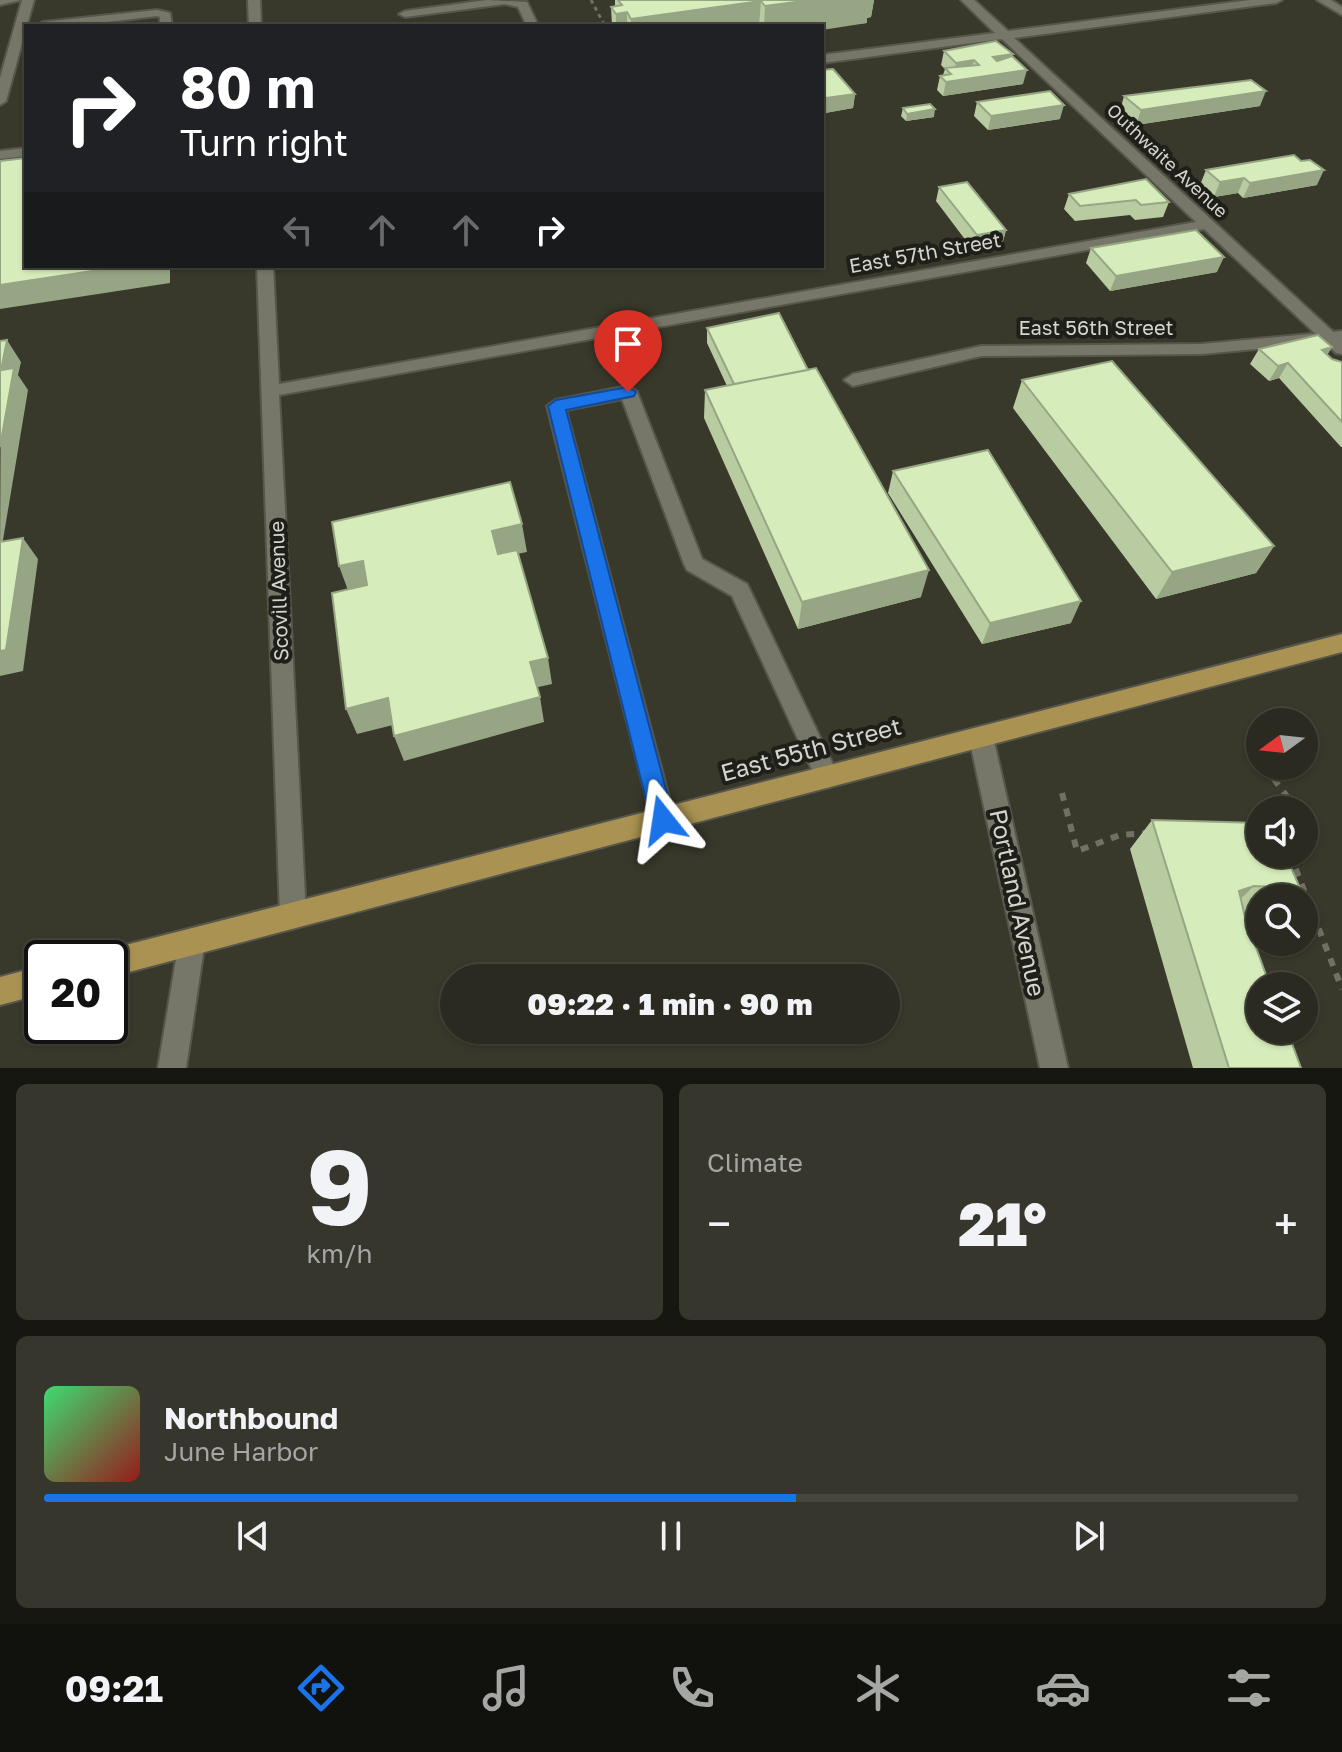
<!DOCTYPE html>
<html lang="en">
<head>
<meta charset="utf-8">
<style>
  :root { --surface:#2a2a20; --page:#36362d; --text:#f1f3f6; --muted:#a5a7a5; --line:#46463e; --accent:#1a73e8 }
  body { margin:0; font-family:"Golos Text",sans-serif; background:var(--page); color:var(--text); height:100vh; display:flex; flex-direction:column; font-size:30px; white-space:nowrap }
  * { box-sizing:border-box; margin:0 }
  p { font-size:26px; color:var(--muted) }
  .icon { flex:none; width:44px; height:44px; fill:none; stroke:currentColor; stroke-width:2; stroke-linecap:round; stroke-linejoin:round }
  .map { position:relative; height:1068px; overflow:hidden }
  .panel { display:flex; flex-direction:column; gap:16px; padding:16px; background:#171712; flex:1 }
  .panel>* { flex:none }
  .banner { position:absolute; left:24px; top:24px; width:800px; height:244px; border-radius:0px; box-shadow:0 2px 6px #0004,0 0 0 2px var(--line); background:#202124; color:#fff; overflow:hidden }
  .needle { width:52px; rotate:255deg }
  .buttons { position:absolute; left:1246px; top:708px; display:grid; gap:16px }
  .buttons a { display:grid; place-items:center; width:72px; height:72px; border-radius:50%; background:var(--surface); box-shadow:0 2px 6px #0004,0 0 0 2px var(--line); font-size:40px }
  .speed { position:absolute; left:24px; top:940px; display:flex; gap:16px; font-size:40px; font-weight:700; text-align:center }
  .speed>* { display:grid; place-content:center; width:104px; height:104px; border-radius:50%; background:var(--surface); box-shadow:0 2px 6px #0004,0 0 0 2px var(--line); line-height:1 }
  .speed .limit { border:4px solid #111; border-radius:12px; background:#fff; color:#111 }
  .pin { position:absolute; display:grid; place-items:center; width:68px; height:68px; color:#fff; margin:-82px -34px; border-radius:50% 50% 50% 0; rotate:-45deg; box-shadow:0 0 8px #0007 }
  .pin .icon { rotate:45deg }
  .me { position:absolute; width:88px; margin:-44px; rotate:345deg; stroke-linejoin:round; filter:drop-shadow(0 0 6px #0008) }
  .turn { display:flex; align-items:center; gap:28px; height:168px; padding:0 24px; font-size:36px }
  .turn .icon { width:104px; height:104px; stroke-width:2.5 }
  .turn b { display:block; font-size:56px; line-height:68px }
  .lanes { display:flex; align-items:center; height:76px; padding:0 24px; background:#0003; justify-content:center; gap:40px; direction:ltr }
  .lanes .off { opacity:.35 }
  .big { font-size:60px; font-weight:800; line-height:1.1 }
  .panel .widget { flex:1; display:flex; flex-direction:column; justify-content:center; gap:12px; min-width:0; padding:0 28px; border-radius:12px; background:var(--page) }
  .panel .dial { align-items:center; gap:0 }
  .dial b { font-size:104px; line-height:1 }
  .song { display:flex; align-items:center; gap:24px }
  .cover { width:96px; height:96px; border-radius:12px; background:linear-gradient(135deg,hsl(140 70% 55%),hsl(0 70% 35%)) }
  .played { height:8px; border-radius:4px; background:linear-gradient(90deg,var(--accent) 60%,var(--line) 60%) }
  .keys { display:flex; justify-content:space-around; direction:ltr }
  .heat { display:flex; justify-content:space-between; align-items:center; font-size:44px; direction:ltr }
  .panel .tiles { flex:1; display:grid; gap:16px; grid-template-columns:1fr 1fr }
  .widget:last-child { grid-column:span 2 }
  .trip { position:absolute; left:440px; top:964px; width:460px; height:80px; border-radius:40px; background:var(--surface); box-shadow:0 2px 6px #0004,0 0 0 2px var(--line); font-weight:800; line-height:80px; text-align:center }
  .dock { display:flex; height:128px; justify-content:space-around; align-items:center; background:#11110d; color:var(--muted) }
  .dock .icon { width:56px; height:56px }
  .dock .active { color:var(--accent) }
  .dock b { font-size:36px; color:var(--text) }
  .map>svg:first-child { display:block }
</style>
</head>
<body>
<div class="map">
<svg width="1342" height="1068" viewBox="0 0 1342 1068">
  <rect width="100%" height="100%" fill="#38382b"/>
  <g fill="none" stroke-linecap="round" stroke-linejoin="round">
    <defs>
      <path id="service" d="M22,0H34L6,101L0,105V78Z
        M487,0L527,2L537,23L534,26H520L525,22L518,7L505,4L405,17L399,14L405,11Z
        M157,10L170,13L172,26H160V17L157,16L74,26H37L43,22Z
        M26,148V156L0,159V151Z
        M1342,331V341L1202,354L981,356L853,386L844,380L853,374L981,346L1202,344Z
        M628,386L637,392L702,559L747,584L750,590L839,777L835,785L827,788L819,785L732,596L687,570L684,564L622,399L566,410L675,820L672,828L663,831L654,828L547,406L556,400Z"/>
      <path id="minor" d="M0,0H21L0,5Z
        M248,0H260L261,26H249Z
        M961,0H974L1008,31L1250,0H1282L1276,3L1014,38L1342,340V354L1336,353L1204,229L279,395L306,916L302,925L293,929L284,925L280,916L257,266H273L279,384L1196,222L1002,39L822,63V55L995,33Z
        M1317,0H1331L1342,7V15Z
        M981,727L989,730L993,737L1068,1068H1040L969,737L973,730Z
        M192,928L201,932L205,941L186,1068H158L179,941L183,932Z"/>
      <path id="primary" d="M1342,634V652L110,977V958H99L100,953L110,949Z
        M42,966V994L0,1005V977Z"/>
    </defs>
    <!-- service casing -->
    <use href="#service" stroke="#56564c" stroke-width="4"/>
    <!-- minor casing -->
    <use href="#minor" stroke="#56564c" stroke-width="4"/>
    <!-- primary casing -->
    <use href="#primary" stroke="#56564c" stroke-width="4"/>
    <!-- path-far1 -->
    <path stroke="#707065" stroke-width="3" stroke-dasharray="4 4" stroke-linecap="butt" d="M591,0L605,26"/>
    <!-- path -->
    <path stroke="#707065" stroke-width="6" stroke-dasharray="8 8" stroke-linecap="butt" d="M1246,742L1260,761
      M1264,766L1292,803L1289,810
      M1062,793L1077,851L1120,835L1147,833
      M1290,854L1342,989"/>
    <!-- service -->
    <use href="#service" fill="#777769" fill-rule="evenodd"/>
    <!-- minor -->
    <use href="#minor" fill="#777769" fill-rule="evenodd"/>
    <!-- primary -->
    <use href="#primary" fill="#a99252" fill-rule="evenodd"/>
  </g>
  <!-- wall -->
  <path fill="#b9cba1" d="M615,0H874L871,17L867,18V23L822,26H612L611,7L615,6Z
    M944,51L1013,54L1012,57L1023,84L943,96L937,90L940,76L943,75L945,69L941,65Z
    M822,70L855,94L853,108L825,113L822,109Z
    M1124,96L1260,106L1136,125L1120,111Z
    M977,102L1060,119L988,130L974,116Z
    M903,108L934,117L906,121L901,116Z
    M1301,161L1317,185L1243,198L1238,193L1214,197L1200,185L1206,170Z
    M939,187L1006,230L1002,245L973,250L936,201Z
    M1069,194L1169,202L1163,217L1135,220L1130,215L1075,221L1064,209Z
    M1091,248L1217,272L1110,291L1086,263Z
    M707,328L921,597L798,629L704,418L705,390L727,386L707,343Z
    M1332,347L1327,355L1332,359L1342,362V447H1341L1279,378L1269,381L1250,364L1259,349Z
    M1022,380L1274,546L1256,573L1156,599L1013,408Z
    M893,471L1071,623L982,644L888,493Z
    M1152,820L1300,888L1289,898H1260V915L1244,914L1301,1068H1193L1130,849Z"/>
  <!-- shaded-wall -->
  <path fill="#96a583" d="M811,0H874L871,17L867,18V23L822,30V26H764L765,6Z
    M761,1L759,26H631V19Z
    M627,12V26H616V14Z
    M1013,54L1009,68L993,57Z
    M974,60L971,74L953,77L956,63Z
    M1027,70L1023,84L943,96L946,82Z
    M1266,91L1260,106L1136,125L1141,110Z
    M855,94L853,108L825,113L826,98Z
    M1064,105L1060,119L988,130L991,116Z
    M935,109L934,117L906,121L907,114Z
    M1324,170L1317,185L1243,198L1250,183Z
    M1244,178L1238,193L1214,197L1220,182Z
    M1006,230L1002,245L973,250L977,235Z
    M1224,257L1217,272L1110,291L1116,276Z
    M125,266H170V283L0,309V285Z
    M7,340L21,362L18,375L28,390L0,558L1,370Z
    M1332,347L1322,363V350Z
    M1288,363L1279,378L1269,381L1278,366Z
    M522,524L527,552L497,558L492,531Z
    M23,538L38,559L23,671L0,676V651Z
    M1274,546L1256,573L1156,599L1172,572Z
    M363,561L372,588L349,593L339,566Z
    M929,570L921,597L798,629L802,602Z
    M1081,601L1071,623L982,644L990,623Z
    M548,658L552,684L534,688L530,662Z
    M540,697L544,722L404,761L394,736Z
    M388,698L397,724L357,734L346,709Z
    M1254,886L1226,913L1239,891Z"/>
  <!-- building -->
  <path fill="#d7ecbb" stroke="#96a583" stroke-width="2" d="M618,0H811L765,6L761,1L631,19L627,12L616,14L611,7L622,5Z
    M996,41L1013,54L993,57L997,61L1012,56L1027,70L946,82L940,76L951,74L945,68L979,65L974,60L956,63L944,51Z
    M833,69L855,94L826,98L822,92V70Z
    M1251,80L1266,91L1141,110L1124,96Z
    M1050,91L1064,105L991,116L977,102Z
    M930,104L935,109L907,114L903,108Z
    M1294,155L1301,161L1310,160L1324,170L1250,183L1244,178L1220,182L1206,170Z
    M26,158V266H125L0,285V161Z
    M1146,179L1169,202L1141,205L1136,200L1080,206L1069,194Z
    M967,182L1006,230L977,235L939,187Z
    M1196,230L1224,257L1116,276L1091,248Z
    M779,313L808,370L734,384L707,328Z
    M1318,335L1332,347L1322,350L1332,359L1342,362V422L1288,363L1278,366L1259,349Z
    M7,340L1,370L14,368L0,447V341Z
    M1112,361L1274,546L1172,572L1022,380Z
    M816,368L929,570L802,602L705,390Z
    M988,450L1081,601L990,623L893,471Z
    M510,482L522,524L492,531L498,554L517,550L548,658L530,662L540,697L394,736L388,698L346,709L332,593L367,585L363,561L339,566L332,522Z
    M23,538L6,650L0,651V542Z
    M1152,820L1260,823V854H1285L1300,888L1254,886L1239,891L1245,917L1270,986H1260V1030H1287L1301,1068H1229Z"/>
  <!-- route -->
  <path fill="#1a73e8" stroke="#114b97" stroke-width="2" d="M628,387L636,392L634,396L566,410L674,820L671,827L663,830L655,827L651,820L548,406L556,400Z"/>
  <g text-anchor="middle" stroke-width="8" stroke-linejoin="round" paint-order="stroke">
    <!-- far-street labels -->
    <g font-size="18" fill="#d5d5cd" stroke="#1f1f19">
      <text transform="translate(1167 161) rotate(43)" y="6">Outhwaite Avenue</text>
    </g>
    <!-- street labels -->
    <g font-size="20" fill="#d5d5cd" stroke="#1f1f19">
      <text transform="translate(925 253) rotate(-10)" y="7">East 57th Street</text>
      <text x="1096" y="335">East 56th Street</text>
      <text transform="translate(279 591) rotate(-92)" y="7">Scovill Avenue</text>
    </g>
    <!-- near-street labels -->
    <g font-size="24" fill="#d5d5cd" stroke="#1f1f19">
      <text transform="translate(811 750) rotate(-15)" y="8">East 55th Street</text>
      <text transform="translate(1017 903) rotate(78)" y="8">Portland Avenue</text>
    </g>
  </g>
</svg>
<div class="buttons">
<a><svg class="needle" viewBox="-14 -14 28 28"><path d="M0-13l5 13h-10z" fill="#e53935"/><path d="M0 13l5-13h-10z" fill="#a5a7a5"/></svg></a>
<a><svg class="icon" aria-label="sound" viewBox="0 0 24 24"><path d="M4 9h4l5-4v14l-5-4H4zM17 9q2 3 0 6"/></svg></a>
<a><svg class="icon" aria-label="search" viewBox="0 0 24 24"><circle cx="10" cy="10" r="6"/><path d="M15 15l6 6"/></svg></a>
<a><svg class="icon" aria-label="layers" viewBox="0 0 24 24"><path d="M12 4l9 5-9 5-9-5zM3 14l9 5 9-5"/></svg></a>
</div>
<div class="speed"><div class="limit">20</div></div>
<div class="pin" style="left:628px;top:392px;background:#d93025"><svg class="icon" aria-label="arrive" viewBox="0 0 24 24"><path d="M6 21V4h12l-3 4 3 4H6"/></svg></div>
<svg class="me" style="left:663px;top:820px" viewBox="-20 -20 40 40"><path d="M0-17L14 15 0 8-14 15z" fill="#1a73e8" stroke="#fff" stroke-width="4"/></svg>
<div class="trip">09:22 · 1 min · 90 m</div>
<div class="banner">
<div class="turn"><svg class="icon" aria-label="right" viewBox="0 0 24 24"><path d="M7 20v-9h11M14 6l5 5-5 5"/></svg><div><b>80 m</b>Turn right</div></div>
<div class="lanes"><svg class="icon off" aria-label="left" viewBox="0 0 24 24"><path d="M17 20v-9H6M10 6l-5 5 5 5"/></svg><svg class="icon off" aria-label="ahead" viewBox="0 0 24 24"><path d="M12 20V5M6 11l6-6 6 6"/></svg><svg class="icon off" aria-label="ahead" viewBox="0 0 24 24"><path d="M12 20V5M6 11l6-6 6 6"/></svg><svg class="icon" aria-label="right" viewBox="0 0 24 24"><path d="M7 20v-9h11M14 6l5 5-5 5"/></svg></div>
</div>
</div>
<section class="panel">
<div class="tiles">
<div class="widget dial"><b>9</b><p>km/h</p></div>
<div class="widget"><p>Climate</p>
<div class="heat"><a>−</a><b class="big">21°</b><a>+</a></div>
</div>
<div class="widget">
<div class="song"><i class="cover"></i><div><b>Northbound</b><p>June Harbor</p></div></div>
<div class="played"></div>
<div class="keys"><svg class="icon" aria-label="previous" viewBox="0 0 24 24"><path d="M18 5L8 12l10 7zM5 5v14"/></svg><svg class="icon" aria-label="pause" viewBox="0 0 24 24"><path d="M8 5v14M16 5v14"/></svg><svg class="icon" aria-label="next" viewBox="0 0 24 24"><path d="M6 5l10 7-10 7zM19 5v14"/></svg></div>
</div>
</div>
</section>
<nav class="dock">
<b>09:21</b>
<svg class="icon active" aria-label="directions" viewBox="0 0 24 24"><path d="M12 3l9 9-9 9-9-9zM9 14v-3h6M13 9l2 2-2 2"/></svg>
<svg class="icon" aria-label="music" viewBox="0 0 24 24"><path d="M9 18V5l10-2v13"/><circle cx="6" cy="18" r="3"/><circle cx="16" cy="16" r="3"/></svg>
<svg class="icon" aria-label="phone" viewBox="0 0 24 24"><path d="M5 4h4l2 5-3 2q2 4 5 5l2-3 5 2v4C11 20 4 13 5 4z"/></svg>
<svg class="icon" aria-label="climate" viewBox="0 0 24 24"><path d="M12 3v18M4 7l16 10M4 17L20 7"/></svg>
<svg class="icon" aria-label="car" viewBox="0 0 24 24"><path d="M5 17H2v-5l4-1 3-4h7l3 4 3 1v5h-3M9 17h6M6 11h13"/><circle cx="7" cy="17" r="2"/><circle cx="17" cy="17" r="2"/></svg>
<svg class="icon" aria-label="filters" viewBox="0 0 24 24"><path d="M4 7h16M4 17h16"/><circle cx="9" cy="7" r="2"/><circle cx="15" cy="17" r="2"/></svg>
</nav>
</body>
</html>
